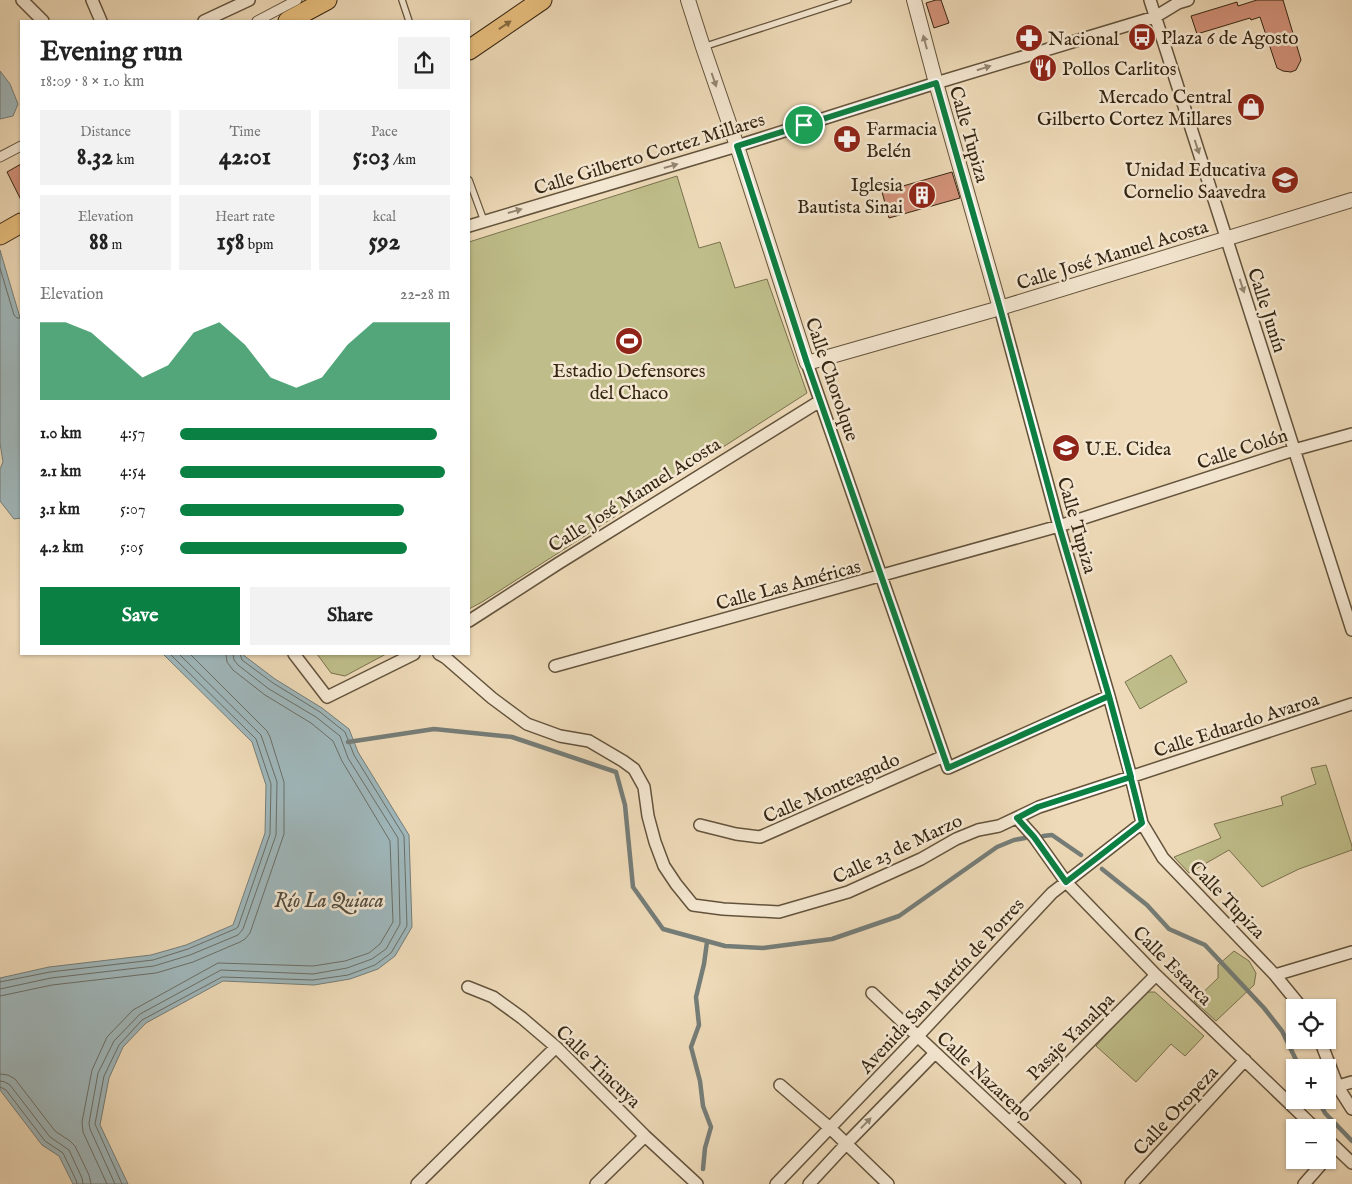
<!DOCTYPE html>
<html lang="en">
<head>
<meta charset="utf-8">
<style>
	body { margin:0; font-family:"IM FELL English",serif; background:#f2f2f2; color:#222; height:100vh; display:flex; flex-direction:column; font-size:19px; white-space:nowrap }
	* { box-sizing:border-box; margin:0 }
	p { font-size:16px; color:#767676 }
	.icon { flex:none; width:28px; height:28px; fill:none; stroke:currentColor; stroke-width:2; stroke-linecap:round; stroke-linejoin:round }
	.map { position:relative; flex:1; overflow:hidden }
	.sheet { position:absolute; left:20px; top:20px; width:450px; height:635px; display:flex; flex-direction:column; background:#fff; border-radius:0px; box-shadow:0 1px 4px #0004 }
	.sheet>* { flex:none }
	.fabs { position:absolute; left:1286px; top:999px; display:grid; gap:10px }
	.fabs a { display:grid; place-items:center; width:50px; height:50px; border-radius:0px; background:#fff; box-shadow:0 1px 4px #0004; font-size:25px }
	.pin { position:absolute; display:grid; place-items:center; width:42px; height:42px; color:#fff; margin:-21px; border:2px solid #fff; border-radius:50%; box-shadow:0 1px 5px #0007 }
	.round { display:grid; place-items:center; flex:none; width:52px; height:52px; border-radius:0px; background:#f2f2f2 }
	.headline { display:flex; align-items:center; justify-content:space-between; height:85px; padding:0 20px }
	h1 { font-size:28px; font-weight:700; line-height:38px }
	.figures { display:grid; grid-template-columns:repeat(3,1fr); gap:8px; height:85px; padding:5px 20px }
	.figures div { display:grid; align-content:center; border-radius:0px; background:#f2f2f2; text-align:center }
	.figures b { font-size:25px; font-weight:700 }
	.figures small { font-size:14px; font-weight:400 }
	.figures p { font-size:14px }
	.chart { height:140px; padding:10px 20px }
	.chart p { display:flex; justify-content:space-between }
	.chart svg { width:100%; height:90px; margin-top:5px; fill:#0b8043; opacity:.7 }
	.action { display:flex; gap:10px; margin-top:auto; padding:10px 20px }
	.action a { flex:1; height:58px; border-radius:0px; background:#0b8043; color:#fff; font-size:20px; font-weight:700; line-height:58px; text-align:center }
	.action a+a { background:#f2f2f2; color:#222 }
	ul { padding:0 20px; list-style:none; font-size:16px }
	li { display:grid; grid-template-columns:80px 60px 1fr; align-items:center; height:38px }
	li i { height:12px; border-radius:6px; background:#0b8043 }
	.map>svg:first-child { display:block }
	.green { fill:#bfbe8a; stroke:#7a724e }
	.water { fill:#9fb7bb; stroke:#757d78 }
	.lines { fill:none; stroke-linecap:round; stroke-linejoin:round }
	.shore { stroke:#6a6e67; stroke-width:1 }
	.stream { stroke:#757d78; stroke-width:4.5 }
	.building { fill:#d3927a; stroke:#352613 }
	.service-casing { stroke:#63533c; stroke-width:8 }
	.pedestrian-casing { stroke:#63533c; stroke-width:11 }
	.minor-casing { stroke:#63533c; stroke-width:14 }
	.tertiary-casing { stroke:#63533c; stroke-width:16 }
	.trunk-casing { stroke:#352613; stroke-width:21 }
	.service { stroke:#f4e7d1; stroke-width:5.5 }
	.pedestrian { stroke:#f4e7d1; stroke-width:9 }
	.minor { stroke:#f4e7d1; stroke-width:11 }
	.tertiary { stroke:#f4e7d1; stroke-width:14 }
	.trunk { stroke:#e7bd7c; stroke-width:19 }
	.oneway { fill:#856a42 }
	.oneway2 { fill:#948672 }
	.route-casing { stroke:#fff; stroke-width:10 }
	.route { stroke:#0b8043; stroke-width:6 }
	.labels { text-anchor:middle; stroke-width:5; stroke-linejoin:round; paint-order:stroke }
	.poi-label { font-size:19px; fill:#352613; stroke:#f4e7d1; text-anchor:start }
	.street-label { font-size:19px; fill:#352613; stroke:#f4e7d1 }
	.water-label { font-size:20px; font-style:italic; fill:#504a3d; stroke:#f4e7d1 }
</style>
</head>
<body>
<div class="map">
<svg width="1352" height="1184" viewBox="0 0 1352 1184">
	<rect width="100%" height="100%" fill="#eedab8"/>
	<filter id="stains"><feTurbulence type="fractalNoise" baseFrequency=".004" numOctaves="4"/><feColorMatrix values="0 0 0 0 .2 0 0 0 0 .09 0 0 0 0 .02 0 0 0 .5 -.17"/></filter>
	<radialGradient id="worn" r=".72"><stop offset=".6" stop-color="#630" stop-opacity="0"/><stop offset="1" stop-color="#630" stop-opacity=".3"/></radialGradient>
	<!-- green -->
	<path class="green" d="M677,176l22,72 21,-6 15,46 32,-9 40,114 -325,209 -13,7v-367z
		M317,654h69l-41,22 -14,-3z
		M1171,655l16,27 -47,27 -15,-27z
		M1326,765l26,81v4l-53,19 -37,18 -33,-37 -40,23 -15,-16 47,-19 -7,-14 69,-19 -2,-8 35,-13 -5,-16z
		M1234,951l15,10 7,12 -2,12 -38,36 -22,-20 24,-23v-13z
		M1145,992h10l49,44 -19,20 -14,-12 -35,38 -40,-36z"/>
	<!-- water -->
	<path class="water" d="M0,71l10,13 8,20 -5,12 -13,3z
		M0,250l21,71v197l-7,1 -14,-18v-32l3,-7 -3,-19z
		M163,654h79l33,25 47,29 27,21 9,23 51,83 3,92 -17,29 -17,13 -28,10 -36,6 -91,-4 -77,42 -23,24 -14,31 -9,47 28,59h-55l-14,-28 -17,-11 -42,-55v-112l49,-11 102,-12 35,-10 47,-20 32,-92 1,-48 -14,-43z"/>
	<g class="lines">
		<!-- shore -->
		<path class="shore" d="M0,268l14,47 3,3h4
			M0,982l50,-10 103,-12 35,-11 47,-20 3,-2 32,-93 1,-50 -15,-45 -86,-85
			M0,989l51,-11 103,-12 36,-11 48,-20 5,-6 33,-94 1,-53 -16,-47 -82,-81
			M0,996l52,-11 104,-12 37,-11 47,-20 5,-3 5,-6 34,-99v-52l-14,-45 -3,-6 -77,-77
			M0,1074l8,1 7,4 40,52 15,10 5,5 14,29 2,9
			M0,1081l5,1 5,3 40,52 19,13 13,28 1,6
			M0,1087l6,3 39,51 18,12 13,27 1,4
			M107,1184l-24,-52 -1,-10 10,-52 15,-33 26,-27 85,-47 95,3 32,-5 24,-8 11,-9 13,-22 -3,-81 -48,-80 -9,-20 -22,-18 -46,-28 -32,-25 -6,-8 -1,-8
			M115,1184l-25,-55 -1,-6 9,-50 16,-32 26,-27 81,-44 92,4 34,-6 25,-9 14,-10 14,-25 -2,-86 -50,-80 -8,-22 -24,-19 -47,-28 -31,-24 -4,-5 -1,-6
			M122,1184l-27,-60 9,-48 15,-31 23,-25 80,-43 91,3 35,-5 27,-10 16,-12 16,-27 -3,-90 -50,-81 -9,-23 -25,-20 -47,-29 -31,-23 -2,-6"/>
		<!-- stream -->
		<path class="stream" d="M348,742l86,-13 78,8 104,35 9,33 8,82 30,42 62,17 38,2 69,-9 67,-23 98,-69 17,-7 11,-2
			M1043,836l9,-1 29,20
			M1102,869l45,36 22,24 36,16 59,63 18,23 18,37
			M1318,1100l7,13 27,28
			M703,1169l2,-21 6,-21 -8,-21 -3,-25 -9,-34 8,-22 -3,-28 8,-33 3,-22"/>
	</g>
	<!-- building -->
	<path class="building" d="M936,0h5l8,23 -15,5 -8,-25z
		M1257,0h26l18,60 -5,10 -5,2 -8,-1 -6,-3 -17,-51 -9,3 -1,-2 -53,16 -6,-18 46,-14 1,4z
		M21,164v36l-14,-28z
		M952,172l8,26 -71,20 -7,-26z"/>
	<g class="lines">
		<!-- service casing -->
		<g class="service-casing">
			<path id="service" d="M402,0l7,21
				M703,47l145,-47
				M469,180l15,41"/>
		</g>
		<!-- pedestrian casing -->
		<g class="pedestrian-casing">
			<path id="pedestrian" d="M257,21l40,-21
				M0,157l21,-11"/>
		</g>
		<!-- minor casing -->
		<g class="minor-casing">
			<path id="minor" d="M22,0l21,21
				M92,0l9,21
				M1150,0l202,630
				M204,21l45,-21
				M469,226l268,-80 199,-63 219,-66 23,-14 10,-3
				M1000,308l59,218 50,170 22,81 11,46 21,35 112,117 27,33
				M807,363l141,405 161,-72
				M469,621l90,-58 261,-162
				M294,654l33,43 87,-43
				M439,654l7,4 46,40 35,26 33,12 29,5 34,20 11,8 10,18 4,29 7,26 9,24 12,18 17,21 30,4 56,3 69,-20 73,-33 35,-20 22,-9 21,-4 40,-19 313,-103
				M555,666l504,-140 235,-76 58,-16
				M1017,818l17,19 32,45 90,93 159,153
				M700,825l36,9 24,3 184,-81
				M1275,975l77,-23
				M468,987l25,10 29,21 34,29 89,89 52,48
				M872,993c67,64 136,127 203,191
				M1320,1040l18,47 14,22
				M780,1085l50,43 58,56
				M1328,1089l24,-7
				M1010,1122l146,-147
				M1328,1140l24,23
				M417,1184l139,-137
				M596,1184l49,-48
				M776,1184l141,-147 135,-144 90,-70
				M809,1184l38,-41 88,-90
				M1131,1184l114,-124
				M1304,1184l21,-24"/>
		</g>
		<!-- tertiary casing -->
		<g class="tertiary-casing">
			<path id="tertiary" d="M688,0l15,47 34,99 70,217 193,-55 352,-108
				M914,0l22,83 64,225"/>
		</g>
		<!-- trunk casing -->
		<g class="trunk-casing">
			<path id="trunk" d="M288,21l39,-21
				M469,50l73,-50
				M0,235l21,-12"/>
		</g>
		<!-- service -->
		<use href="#service" class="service"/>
		<!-- pedestrian -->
		<use href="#pedestrian" class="pedestrian"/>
		<!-- minor -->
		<use href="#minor" class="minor"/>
		<!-- tertiary -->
		<use href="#tertiary" class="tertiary"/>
		<!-- trunk -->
		<use href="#trunk" class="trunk"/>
	</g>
	<!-- one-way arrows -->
	<defs><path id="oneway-solid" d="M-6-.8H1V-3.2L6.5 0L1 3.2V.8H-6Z" transform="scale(1.25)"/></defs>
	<use class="oneway" href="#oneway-solid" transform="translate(505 25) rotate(-34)"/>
	<g class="oneway2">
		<use href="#oneway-solid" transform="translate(925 42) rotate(-105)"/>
		<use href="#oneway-solid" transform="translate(984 68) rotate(-17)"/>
		<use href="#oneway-solid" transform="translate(714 80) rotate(71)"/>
		<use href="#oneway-solid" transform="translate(1197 147) rotate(72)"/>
		<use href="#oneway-solid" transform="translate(671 166) rotate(-16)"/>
		<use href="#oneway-solid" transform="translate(515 211) rotate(-16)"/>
		<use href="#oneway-solid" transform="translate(1242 286) rotate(72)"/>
		<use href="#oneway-solid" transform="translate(866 1123) rotate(-46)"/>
	</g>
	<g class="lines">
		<!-- route casing -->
		<g class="route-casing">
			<path id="route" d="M804,125l132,-42 64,225 59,218 50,170 22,81 -93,30 -21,11 17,19 32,45 76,-59c-10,-43 -22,-85 -33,-127l-161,72 -141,-405 -70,-217 67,-21"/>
		</g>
		<!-- route -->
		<use href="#route" class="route"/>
	</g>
	<!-- icons -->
	<defs>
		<g id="bus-disc" transform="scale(1.4375)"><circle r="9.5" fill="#8f2418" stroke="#f4e7d1"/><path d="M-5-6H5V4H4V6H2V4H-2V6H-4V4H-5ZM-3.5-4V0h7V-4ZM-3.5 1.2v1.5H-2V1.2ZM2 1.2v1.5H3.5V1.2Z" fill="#fff"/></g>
		<g id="pharmacy-disc" transform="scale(1.4375)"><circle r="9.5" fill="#8f2418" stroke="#f4e7d1"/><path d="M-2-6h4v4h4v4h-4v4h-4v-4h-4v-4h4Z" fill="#fff"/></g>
		<g id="restaurant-disc" transform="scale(1.4375)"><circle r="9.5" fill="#8f2418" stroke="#f4e7d1"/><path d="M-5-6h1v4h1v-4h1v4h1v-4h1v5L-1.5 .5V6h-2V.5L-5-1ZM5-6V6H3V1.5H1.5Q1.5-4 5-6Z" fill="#fff"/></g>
		<g id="shop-disc" transform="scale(1.4375)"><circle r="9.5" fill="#8f2418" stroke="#f4e7d1"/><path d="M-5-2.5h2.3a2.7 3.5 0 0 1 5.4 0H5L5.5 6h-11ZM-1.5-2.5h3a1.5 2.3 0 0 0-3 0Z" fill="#fff"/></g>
		<g id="school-disc" transform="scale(1.4375)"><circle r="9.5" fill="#8f2418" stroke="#f4e7d1"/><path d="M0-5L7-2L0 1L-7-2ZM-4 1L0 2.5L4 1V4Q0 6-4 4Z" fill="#fff"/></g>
		<g id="building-disc" transform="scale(1.4375)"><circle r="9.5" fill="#8f2418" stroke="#f4e7d1"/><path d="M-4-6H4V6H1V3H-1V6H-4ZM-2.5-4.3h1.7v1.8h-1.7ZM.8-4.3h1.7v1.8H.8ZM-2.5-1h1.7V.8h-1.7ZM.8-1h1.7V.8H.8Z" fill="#fff"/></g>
		<g id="stadium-disc" transform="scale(1.4375)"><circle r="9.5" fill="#8f2418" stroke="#f4e7d1"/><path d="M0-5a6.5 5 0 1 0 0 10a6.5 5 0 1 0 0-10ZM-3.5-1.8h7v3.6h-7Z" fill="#fff"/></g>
	</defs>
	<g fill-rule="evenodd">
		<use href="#bus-disc" x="1142" y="37"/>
		<use href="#pharmacy-disc" x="1029" y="38"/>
		<use href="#restaurant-disc" x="1043" y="68"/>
		<use href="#shop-disc" x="1251" y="107"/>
		<use href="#pharmacy-disc" x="847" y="139"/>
		<use href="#school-disc" x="1285" y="180"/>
		<use href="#building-disc" x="922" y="195"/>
		<use href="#stadium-disc" x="629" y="341"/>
		<use href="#school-disc" x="1066" y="448"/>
	</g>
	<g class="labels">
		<!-- poi labels -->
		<g class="poi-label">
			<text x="1161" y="44">Plaza 6 de Agosto</text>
			<text x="1048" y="45">Nacional</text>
			<text x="1062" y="75">Pollos Carlitos</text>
			<text x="1232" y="103" text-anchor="end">Mercado Central<tspan x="1232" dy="22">Gilberto Cortez Millares</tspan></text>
			<text x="866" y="135">Farmacia<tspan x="866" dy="22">Belén</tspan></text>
			<text x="1266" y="176" text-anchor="end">Unidad Educativa<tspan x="1266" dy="22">Cornelio Saavedra</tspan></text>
			<text x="903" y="191" text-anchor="end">Iglesia<tspan x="903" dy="22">Bautista Sinai</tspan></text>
			<text x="629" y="377" text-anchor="middle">Estadio Defensores<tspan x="629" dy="22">del Chaco</tspan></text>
			<text x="1085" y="455">U.E. Cidea</text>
		</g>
		<!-- street labels -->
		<g class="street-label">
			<text transform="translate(970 134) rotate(74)" y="7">Calle Tupiza</text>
			<text transform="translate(649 153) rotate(-17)" y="7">Calle Gilberto Cortez Millares</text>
			<text transform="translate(1112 254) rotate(-17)" y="7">Calle José Manuel Acosta</text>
			<text transform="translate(1268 310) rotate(72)" y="7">Calle Junín</text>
			<text transform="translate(833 379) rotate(71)" y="7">Calle Chorolque</text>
			<text transform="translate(1242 448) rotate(-18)" y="7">Calle Colón</text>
			<text transform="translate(634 494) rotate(-32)" y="7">Calle José Manuel Acosta</text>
			<text transform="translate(1078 525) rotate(74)" y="7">Calle Tupiza</text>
			<text transform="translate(788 584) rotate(-15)" y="7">Calle Las Américas</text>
			<text transform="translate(1236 724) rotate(-18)" y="7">Calle Eduardo Avaroa</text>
			<text transform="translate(831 787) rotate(-24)" y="7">Calle Monteagudo</text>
			<text transform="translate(897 848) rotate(-25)" y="7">Calle 23 de Marzo</text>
			<text transform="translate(1228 899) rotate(46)" y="7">Calle Tupiza</text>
			<text transform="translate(1173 965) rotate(45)" y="7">Calle Estarca</text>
			<text transform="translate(941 985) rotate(-47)" y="7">Avenida San Martín de Porres</text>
			<text transform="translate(1070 1036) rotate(-45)" y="7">Pasaje Yanalpa</text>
			<text transform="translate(599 1066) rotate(44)" y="7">Calle Tincuya</text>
			<text transform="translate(985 1076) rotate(43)" y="7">Calle Nazareno</text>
			<text transform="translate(1175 1110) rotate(-47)" y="7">Calle Oropeza</text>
		</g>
		<!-- water labels -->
		<g class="water-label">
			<text x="329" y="907">Río La Quiaca</text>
		</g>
	</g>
	<rect width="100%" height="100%" filter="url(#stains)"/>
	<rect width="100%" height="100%" fill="url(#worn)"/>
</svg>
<div class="fabs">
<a><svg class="icon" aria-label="locate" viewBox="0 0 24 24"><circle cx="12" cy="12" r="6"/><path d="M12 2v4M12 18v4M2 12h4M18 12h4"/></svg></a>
<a>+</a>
<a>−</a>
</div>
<div class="pin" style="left:804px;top:125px;background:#1e9e55"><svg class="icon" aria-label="arrive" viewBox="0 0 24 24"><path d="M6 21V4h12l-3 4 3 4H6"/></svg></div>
<section class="sheet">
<div class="headline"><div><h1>Evening run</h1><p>18:09 · 8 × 1.0 km</p></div><a class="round"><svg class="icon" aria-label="share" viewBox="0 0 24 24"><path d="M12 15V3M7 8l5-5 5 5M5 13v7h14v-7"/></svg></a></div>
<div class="figures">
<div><p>Distance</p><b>8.32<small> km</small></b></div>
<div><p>Time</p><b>42:01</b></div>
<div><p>Pace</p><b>5:03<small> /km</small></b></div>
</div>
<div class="figures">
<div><p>Elevation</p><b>88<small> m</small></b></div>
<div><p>Heart rate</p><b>158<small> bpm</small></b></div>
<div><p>kcal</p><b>592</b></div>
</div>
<div class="chart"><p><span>Elevation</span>22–28 m</p>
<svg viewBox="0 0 160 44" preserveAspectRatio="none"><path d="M0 44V6L10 6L20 11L30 22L40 33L50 27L60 11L70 6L80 17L90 33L100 38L110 33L120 17L130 6L140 6L150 6L160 6V44z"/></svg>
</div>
<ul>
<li><b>1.0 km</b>4:57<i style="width:95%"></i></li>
<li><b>2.1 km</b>4:54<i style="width:98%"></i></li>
<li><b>3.1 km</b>5:07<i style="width:83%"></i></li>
<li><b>4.2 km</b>5:05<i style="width:84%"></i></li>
</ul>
<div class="action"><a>Save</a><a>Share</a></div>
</section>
</div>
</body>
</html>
